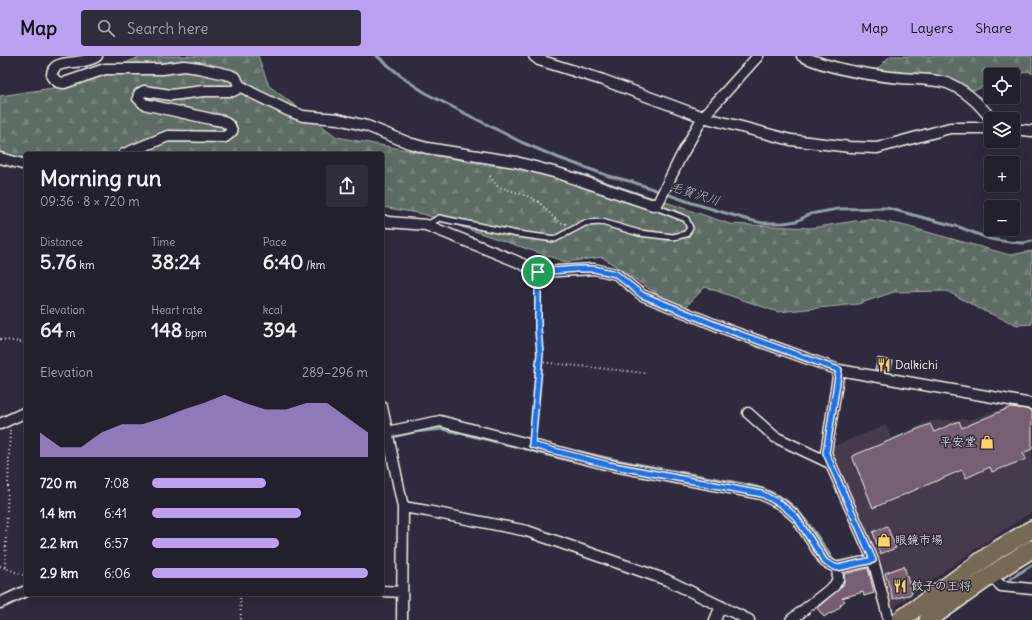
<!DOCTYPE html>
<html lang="en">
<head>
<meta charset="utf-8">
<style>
	body { margin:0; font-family:Delius,"Klee One",sans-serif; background:#2f2d3a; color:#f1f3f6; height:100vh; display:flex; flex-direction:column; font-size:15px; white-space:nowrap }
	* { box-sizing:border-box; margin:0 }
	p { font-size:13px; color:#a3a3aa }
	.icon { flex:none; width:22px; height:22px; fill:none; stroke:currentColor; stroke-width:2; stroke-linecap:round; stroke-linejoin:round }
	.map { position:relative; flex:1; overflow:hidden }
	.side { position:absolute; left:24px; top:96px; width:360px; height:444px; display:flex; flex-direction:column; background:#23202e; border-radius:4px; box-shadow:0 4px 16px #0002,0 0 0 1px #403e4a }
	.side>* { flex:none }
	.fabs { position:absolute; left:984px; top:12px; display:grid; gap:8px }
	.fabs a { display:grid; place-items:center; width:36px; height:36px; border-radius:4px; background:#23202e; box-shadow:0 4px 16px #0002,0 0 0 1px #403e4a; font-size:20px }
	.pin { position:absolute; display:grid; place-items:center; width:34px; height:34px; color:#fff; margin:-17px; border:2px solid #fff; border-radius:50%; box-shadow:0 1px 4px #0007 }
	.round { display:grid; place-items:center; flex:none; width:42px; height:42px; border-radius:4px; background:#2f2d3a }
	.headline { display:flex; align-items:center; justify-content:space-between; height:68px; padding:0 16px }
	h1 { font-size:22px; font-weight:800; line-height:30px }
	.stats { display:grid; grid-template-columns:repeat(3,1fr); gap:6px; height:68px; padding:4px 16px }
	.stats div { display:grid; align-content:center }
	.stats b { font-size:20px; font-weight:800 }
	.stats small { font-size:11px; font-weight:400 }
	.stats p { font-size:11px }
	.chart { height:112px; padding:8px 16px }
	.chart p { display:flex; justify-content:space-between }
	.chart svg { width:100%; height:72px; margin-top:4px; fill:#bca0f2; opacity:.7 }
	ul { padding:0 16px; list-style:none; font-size:13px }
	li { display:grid; grid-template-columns:64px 48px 1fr; align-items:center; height:30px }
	li i { height:10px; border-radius:5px; background:#bca0f2 }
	header { display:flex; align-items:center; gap:24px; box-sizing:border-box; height:56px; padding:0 20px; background:#bca0f2; color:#111 }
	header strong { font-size:19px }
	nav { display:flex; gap:22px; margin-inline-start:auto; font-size:14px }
	.search { width:280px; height:36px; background:#2f2d3a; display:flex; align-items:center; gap:10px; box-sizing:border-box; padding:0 14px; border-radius:4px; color:#a3a3aa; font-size:15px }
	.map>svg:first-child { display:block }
	.built { fill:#443a4d }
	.forest { fill:url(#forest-firs); stroke:#a8afa6 }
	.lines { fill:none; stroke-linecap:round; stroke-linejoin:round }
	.stream { stroke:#919fa5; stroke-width:3 }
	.building { fill:#765e71; stroke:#f4f1e8 }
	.service-casing { stroke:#f4f1e8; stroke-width:8 }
	.minor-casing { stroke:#f4f1e8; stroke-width:13 }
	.trunk-casing { stroke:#f4f1e8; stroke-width:20 }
	.path { stroke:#f4f1e8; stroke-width:2; stroke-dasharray:1 3; stroke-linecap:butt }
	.service { stroke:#2f2a3d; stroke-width:5 }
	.minor { stroke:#2f2a3d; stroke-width:10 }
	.trunk { stroke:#776a54; stroke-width:17 }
	.route-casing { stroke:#fff; stroke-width:8 }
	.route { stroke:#1a73e8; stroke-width:5 }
	.labels { text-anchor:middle; stroke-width:3; stroke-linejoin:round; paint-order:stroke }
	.poi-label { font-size:12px; fill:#f4f1e8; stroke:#2f2a3d; text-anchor:start }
	.water-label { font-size:13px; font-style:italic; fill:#b2babb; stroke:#2f2a3d }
</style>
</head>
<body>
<header>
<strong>Map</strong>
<div class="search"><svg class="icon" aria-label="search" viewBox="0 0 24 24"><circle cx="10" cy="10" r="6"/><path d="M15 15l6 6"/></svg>Search here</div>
<nav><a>Map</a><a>Layers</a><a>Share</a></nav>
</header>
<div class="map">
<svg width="1032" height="564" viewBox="0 0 1032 564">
	<defs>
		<pattern id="forest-firs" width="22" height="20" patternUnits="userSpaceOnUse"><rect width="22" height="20" fill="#5d6d65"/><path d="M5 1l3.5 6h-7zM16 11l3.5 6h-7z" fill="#75827b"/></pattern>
	</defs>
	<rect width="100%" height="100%" fill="#2f2a3d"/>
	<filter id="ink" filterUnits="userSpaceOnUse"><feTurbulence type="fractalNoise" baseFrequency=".025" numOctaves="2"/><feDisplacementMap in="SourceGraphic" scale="8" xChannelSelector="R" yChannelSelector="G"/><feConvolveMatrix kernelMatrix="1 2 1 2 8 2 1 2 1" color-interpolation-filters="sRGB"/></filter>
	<g filter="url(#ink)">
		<!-- built -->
		<path class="built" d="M1012,349l20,3v104l-54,35 -85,61 -3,-2 -60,-151 4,-9 52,-21 5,13 39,-17 41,-2z"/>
		<!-- forest -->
		<path class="forest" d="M141,0h117l11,30 68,51 150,28 90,7 153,52 81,4 57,-9 34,6 108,30 22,-4v73l-15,1 -33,-14 -37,-20 -53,1 -36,12 -80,8 -73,-25 -23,24 -80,-54 -36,5 -143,-48 -41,-7v-53h-356v14l-26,-5v-67l53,-8 34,-7z
			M890,0h142v18l-4,-3 -15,6v-2h-22v9l-16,6 -6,-1 -24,-7 -74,-7z"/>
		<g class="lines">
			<!-- stream -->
			<path class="stream" d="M377,0l29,24 23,15 92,47 38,16 50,18 24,6 59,21 57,17 14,3h21l13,-2 13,-7 28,-5 49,-1 72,19 31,12 19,3 15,1 8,-2
				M392,381l23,-5 28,-3 83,20
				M532,395l39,10
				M578,395c40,11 82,17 123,25 29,6 65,8 89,28 15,12 32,39 43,56l3,2 28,-5
				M1010,523l22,-14"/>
		</g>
		<!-- building -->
		<path class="building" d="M878,302l15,3 -3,11 -15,-3z
			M1011,351l21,3v39l-9,4 3,6 -34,13 -2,-5 -24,11 -4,-8 -89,38 -21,-52 78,-32 4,8 25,-11 3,7z
			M887,470l9,22 -16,6 -7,-22z
			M904,510l8,28 -19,5 -8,-26z
			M868,512l6,25 -10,3 -1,-4 -21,6 3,3 -5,4 1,1 -10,8 -1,-1 -6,4 -7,-9 22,-19 5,-5v-10z"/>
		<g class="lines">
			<!-- service casing -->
			<g class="service-casing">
				<path id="service" d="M427,169l12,-7 78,16 38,5 30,-16 17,-1 37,11 34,4 13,-3 4,-6 -4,-9 -33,-13"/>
			</g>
			<!-- minor casing -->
			<g class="minor-casing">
				<path id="minor" d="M97,0c-15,11 -47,0 -45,21l6,5 6,1 41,-14h57l22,-3 15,2 31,7 6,3 3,7 13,8 35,17 16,6 35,3 29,7 42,17 18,5 89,14 45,12 92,31 6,-4 21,-43 23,-41 55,-61
					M534,0l5,4 64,20 100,37 88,23 59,7 27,1 73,-20h41
					M802,0c31,14 66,19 99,22 12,1 34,1 46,5 19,7 32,20 44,36
					M1013,73l19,2
					M124,98l44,-18 57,1 4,-3 3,-3 -2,-5 -7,-5 -12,-2 -67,-15 -6,-6 1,-4 5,-3 27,4 33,-4h29l4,-2 2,-4
					M0,102l26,7
					M382,164l6,2 38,3 90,36 22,11 56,-3 22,5 26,21 86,35 111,40 193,34
					M839,314l-13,83 47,107 16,60
					M382,351l21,100 -1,113
					M748,357l27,24 55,26
					M0,368l26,-12
					M382,377l58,-12 169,44 152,29 21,11 14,12 29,45 12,6 36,-8
					M403,451l24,4 100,20 140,49 82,40
					M991,519l10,11 31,3
					M382,535l20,1
					M0,547l26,-12
					M715,564l6,-14
					M791,564l43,-34 4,-7 -1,-11"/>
			</g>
			<!-- trunk casing -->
			<g class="trunk-casing">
				<path id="trunk" d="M900,564l95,-69 37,-22
					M928,564l75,-53 29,-18"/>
			</g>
			<!-- path -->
			<path class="path" d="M490,120l7,10 30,10 12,6 18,19 8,3 3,-1
				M0,283l26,4
				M540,306l105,11
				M533,379l7,-80 -2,-28v-46
				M0,510l26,10
				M5,511l5,-137
				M240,538l1,26"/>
			<!-- service -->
			<use href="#service" class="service"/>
			<!-- minor -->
			<use href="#minor" class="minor"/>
			<!-- trunk -->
			<use href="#trunk" class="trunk"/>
		</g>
	</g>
	<g class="lines" filter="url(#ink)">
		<!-- route casing -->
		<g class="route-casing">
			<path id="route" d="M577,213h17l22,5 26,21 86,35 111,40 -13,83 47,107 -36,8 -12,-6 -29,-45 -14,-12 -20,-11 -153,-29 -77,-20 8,-91 -2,-26v-56z"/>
		</g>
		<!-- route -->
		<use href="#route" class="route"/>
	</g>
	<!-- icons -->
	<defs>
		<g id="restaurant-bare" transform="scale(1.08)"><path d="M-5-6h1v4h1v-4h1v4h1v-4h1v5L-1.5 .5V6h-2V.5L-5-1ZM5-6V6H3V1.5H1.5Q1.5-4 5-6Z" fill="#ffd166" stroke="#2f2a3d" stroke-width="2.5" paint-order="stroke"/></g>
		<g id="shop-bare" transform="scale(1.08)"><path d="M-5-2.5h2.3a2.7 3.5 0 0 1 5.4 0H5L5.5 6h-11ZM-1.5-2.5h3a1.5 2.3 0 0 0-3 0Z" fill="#ffd166" stroke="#2f2a3d" stroke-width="2.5" paint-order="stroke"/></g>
	</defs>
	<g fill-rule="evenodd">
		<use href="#restaurant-bare" x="884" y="309"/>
		<use href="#shop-bare" x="987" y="386"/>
		<use href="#shop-bare" x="884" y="484"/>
		<use href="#restaurant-bare" x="900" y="530"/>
	</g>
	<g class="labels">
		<!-- poi labels -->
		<g class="poi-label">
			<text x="895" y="313">Dalkichi</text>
			<text x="976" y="390" text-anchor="end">平安堂</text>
			<text x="895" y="488">眼鏡市場</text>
			<text x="911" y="534">餃子の王将</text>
		</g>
		<!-- water labels -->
		<g class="water-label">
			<text transform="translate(695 137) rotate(18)" y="5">毛賀沢川</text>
		</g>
	</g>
</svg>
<div class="fabs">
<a><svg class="icon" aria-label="locate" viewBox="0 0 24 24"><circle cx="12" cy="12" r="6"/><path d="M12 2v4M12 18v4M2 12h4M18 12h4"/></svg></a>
<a><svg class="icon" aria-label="layers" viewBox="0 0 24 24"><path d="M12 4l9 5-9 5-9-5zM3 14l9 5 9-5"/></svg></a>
<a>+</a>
<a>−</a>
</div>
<div class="pin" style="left:538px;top:216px;background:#1e9e55"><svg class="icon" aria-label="arrive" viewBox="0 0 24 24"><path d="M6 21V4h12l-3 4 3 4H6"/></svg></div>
<section class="side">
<div class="headline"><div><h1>Morning run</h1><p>09:36 · 8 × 720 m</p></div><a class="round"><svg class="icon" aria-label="share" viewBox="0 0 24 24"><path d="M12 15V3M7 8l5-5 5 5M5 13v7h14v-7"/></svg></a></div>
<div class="stats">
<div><p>Distance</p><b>5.76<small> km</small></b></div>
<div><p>Time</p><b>38:24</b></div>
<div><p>Pace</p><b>6:40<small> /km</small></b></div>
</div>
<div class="stats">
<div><p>Elevation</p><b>64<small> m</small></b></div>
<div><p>Heart rate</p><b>148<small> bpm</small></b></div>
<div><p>kcal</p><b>394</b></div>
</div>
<div class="chart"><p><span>Elevation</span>289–296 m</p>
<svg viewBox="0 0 160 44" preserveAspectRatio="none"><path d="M0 44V29L10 38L20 38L30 29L40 24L50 24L60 20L70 15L80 11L90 6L100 11L110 15L120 15L130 11L140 11L150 20L160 29V44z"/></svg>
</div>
<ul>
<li><b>720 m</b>7:08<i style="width:53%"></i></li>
<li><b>1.4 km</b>6:41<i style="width:69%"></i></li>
<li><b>2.2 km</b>6:57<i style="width:59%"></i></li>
<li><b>2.9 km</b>6:06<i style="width:100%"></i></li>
</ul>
</section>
</div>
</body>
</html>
